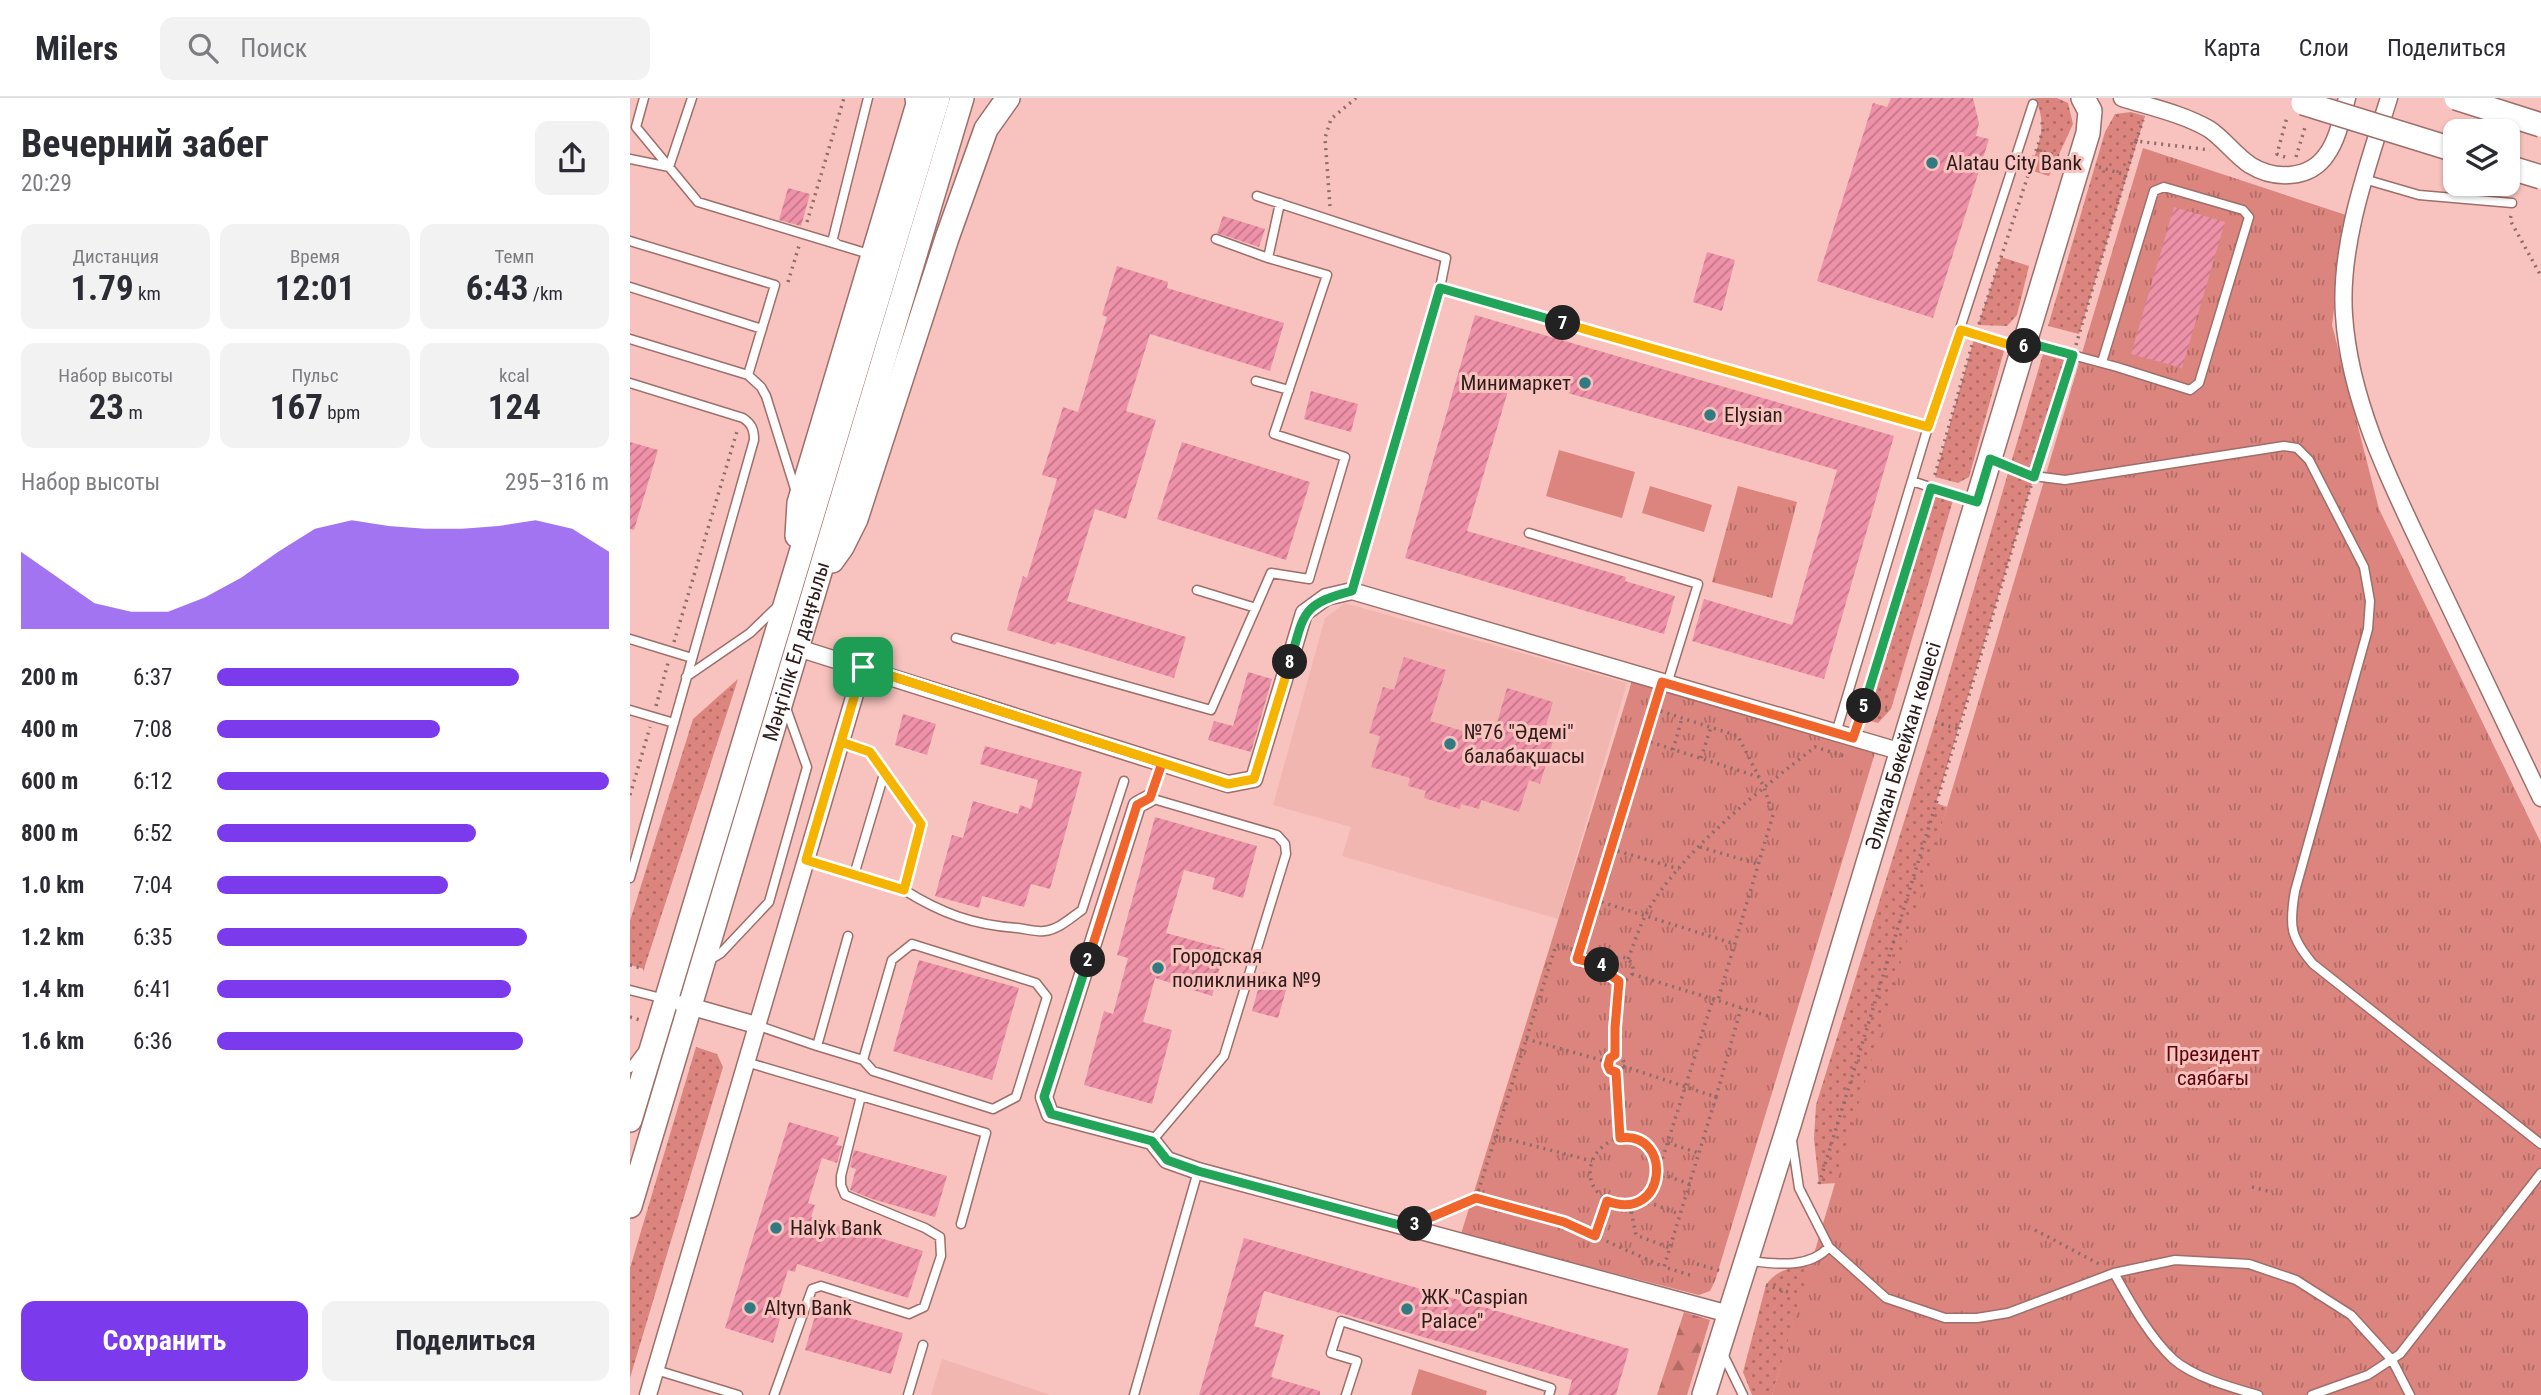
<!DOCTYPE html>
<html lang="ru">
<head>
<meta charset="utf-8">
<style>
	body { margin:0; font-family:"Roboto Condensed",sans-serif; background:#f2f2f3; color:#2b2b33; height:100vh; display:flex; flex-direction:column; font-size:26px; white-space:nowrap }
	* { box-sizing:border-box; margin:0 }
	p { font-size:23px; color:#7c7c81 }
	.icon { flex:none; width:38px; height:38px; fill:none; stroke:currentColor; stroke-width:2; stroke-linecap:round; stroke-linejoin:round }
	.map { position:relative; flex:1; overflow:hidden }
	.sheet { display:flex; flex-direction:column; background:#fff; width:630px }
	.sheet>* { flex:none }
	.fabs { position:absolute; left:1813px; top:21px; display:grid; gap:14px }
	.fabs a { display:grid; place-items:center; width:77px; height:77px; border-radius:14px; background:#fff; box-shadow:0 2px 5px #0004; font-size:35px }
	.pin { position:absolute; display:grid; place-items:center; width:60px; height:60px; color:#fff; margin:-30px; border-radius:14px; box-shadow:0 4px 10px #0006 }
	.km { position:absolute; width:35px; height:35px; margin:-18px; border-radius:50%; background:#222; color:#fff; font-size:19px; line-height:35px; text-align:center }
	.round { display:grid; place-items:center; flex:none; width:74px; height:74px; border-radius:14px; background:#f2f2f3 }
	.overview { display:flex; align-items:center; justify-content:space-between; height:119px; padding:0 21px }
	h1 { font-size:38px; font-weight:700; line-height:52px }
	.figures { display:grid; grid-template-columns:repeat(3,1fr); gap:10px; height:119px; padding:7px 21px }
	.figures div { display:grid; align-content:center; border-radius:14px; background:#f2f2f3; text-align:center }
	.figures b { font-size:35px; font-weight:700 }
	.figures small { font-size:19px; font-weight:400 }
	.figures p { font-size:19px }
	.chart { height:196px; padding:14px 21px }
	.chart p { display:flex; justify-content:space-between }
	.chart svg { width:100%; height:126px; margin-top:7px; fill:#7c3aed; opacity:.7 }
	.cta { display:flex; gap:14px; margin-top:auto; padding:14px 21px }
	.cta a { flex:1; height:80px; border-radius:14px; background:#7c3aed; color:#fff; font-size:28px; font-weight:700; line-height:80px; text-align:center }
	.cta a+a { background:#f2f2f3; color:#2b2b33 }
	ul { padding:0 21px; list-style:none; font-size:23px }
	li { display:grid; grid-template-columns:112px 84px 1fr; align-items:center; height:52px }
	li i { height:18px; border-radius:9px; background:#7c3aed }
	header { display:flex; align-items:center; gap:42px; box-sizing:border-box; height:98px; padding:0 35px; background:#fff; border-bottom:2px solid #e1e1e2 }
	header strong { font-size:33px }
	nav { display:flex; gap:38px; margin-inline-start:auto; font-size:24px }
	.search { width:490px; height:63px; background:#f2f2f3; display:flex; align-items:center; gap:18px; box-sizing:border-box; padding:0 24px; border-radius:14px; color:#7c7c81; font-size:26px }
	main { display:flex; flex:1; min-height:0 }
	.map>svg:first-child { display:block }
	.built { fill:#f2b6b1 }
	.grass { fill:url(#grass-dots) }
	.forest { fill:url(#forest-firs) }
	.park { fill:url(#park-tufts) }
	.pitch { fill:#dc847e }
	.building { fill:url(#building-hatch) }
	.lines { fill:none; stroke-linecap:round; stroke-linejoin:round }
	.lane-casing { stroke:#9e6e6a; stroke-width:11 }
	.street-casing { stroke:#9e6e6a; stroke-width:19 }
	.secondary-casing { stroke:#9e6e6a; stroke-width:26 }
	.path { stroke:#8f6c69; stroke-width:3.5; stroke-dasharray:2 5; stroke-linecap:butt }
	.lane { stroke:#fff; stroke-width:8 }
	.street { stroke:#fff; stroke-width:16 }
	.secondary { stroke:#fff; stroke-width:23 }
	.secondary-bridge-casing { stroke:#9e6e6a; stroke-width:26; stroke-linecap:butt }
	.secondary-bridge { stroke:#fff; stroke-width:23 }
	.split-1-casing { stroke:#fff; stroke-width:14 }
	.split-2-casing { stroke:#fff; stroke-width:14 }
	.split-3-casing { stroke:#fff; stroke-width:14 }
	.split-4-casing { stroke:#fff; stroke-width:14 }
	.split-5-casing { stroke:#fff; stroke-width:14 }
	.split-6-casing { stroke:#fff; stroke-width:14 }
	.split-7-casing { stroke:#fff; stroke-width:14 }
	.split-8-casing { stroke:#fff; stroke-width:14 }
	.split-9-casing { stroke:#fff; stroke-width:14 }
	.split-1 { stroke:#f5b400; stroke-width:9 }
	.split-2 { stroke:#f0652b; stroke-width:9 }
	.split-3 { stroke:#22a559; stroke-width:9 }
	.split-4 { stroke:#f0652b; stroke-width:9 }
	.split-5 { stroke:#f0652b; stroke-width:9 }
	.split-6 { stroke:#22a559; stroke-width:9 }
	.split-7 { stroke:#f5b400; stroke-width:9 }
	.split-8 { stroke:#22a559; stroke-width:9 }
	.split-9 { stroke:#f5b400; stroke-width:9 }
	.poi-dot { fill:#317a81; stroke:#f8c3be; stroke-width:2.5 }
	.labels { text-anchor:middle; stroke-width:6; stroke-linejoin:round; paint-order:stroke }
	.poi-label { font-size:21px; fill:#2e1b1a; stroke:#f8c3be; text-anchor:start }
	.street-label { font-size:21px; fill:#2e1b1a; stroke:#f8c3be }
	.park-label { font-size:21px; fill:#5b040c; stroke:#f8c3be }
</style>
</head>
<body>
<header>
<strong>Milers</strong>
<div class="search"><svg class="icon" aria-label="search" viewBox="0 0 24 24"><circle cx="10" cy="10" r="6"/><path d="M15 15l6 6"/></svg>Поиск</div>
<nav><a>Карта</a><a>Слои</a><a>Поделиться</a></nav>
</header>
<main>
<section class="sheet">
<div class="overview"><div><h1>Вечерний забег</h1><p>20:29</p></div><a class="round"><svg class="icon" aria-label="share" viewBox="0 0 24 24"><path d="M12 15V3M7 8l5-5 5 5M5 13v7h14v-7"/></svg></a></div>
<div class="figures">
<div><p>Дистанция</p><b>1.79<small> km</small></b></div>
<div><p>Время</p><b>12:01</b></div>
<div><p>Темп</p><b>6:43<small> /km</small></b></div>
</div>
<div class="figures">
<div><p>Набор высоты</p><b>23<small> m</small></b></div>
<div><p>Пульс</p><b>167<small> bpm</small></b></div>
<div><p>kcal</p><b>124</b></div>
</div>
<div class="chart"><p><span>Набор высоты</span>295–316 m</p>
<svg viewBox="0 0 160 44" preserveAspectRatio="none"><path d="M0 44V17L10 26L20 35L30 38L40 38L50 33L60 26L70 17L80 9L90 6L100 8L110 9L120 9L130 8L140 6L150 9L160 17V44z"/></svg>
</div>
<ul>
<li><b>200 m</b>6:37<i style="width:77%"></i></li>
<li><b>400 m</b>7:08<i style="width:57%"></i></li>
<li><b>600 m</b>6:12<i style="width:100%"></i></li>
<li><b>800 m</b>6:52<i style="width:66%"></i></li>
<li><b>1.0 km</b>7:04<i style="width:59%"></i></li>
<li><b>1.2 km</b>6:35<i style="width:79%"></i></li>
<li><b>1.4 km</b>6:41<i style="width:75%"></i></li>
<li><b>1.6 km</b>6:36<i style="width:78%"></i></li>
</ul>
<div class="cta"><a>Сохранить</a><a>Поделиться</a></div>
</section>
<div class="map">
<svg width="1911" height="1297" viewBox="0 0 1911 1297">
	<defs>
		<pattern id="grass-dots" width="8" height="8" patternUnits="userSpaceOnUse" patternTransform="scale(1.75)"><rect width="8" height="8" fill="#dc847e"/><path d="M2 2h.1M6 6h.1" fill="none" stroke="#b36b66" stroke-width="1.8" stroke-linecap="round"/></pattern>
		<pattern id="forest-firs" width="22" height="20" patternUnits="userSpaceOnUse" patternTransform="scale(1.75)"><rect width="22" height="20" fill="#dc847e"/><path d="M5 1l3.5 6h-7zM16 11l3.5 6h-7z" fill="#b36b66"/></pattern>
		<pattern id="park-tufts" width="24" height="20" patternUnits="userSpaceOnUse" patternTransform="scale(1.75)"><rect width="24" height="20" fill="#dc847e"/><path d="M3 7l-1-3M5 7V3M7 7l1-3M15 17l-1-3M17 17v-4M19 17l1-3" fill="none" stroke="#b36b66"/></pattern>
		<pattern id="building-hatch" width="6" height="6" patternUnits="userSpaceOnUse" patternTransform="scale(1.75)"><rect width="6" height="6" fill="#ef91a8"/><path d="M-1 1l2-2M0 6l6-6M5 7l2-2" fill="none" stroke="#c27688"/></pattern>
	</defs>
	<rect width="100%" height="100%" fill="#f8c3be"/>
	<!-- built -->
	<path class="built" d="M715,505l282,80 -69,236 -216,-63 9,-29 -78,-22 52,-187z
		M312,1261l109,36h-120z"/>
	<!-- grass -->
	<path class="grass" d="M1405,0h22l11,5 5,21 -24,52 -19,-6c9,-28 18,-44 5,-72z
		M1501,14l14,4 -66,218 -31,-8 57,-194 10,-18z
		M1371,159l28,9 -12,49 -10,11 -29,-1z
		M1344,241l30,12 -35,126 -11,6 -23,-6z
		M1415,249l28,8 -39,122 -98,326 11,4 -108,376 -20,1 -5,-45 2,-34 119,-383z
		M1301,390l23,9 -63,212 -13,14 -19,-5z
		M108,581l-94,290 -14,-4v-44l63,-202z
		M66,949l21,7 6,13 -93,311v-110z
		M1181,1168l-39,129h-20l-9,-23 23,-87c11,-16 26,-18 45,-19z"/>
	<!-- forest -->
	<path class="forest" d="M1054,1214l26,8 -23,75h-30z"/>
	<!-- park -->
	<path class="park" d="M1513,50l203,67 -14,110 47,184 162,334v552h-769z
		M1108,388l59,16 -25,96 -60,-16z
		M1002,583l243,72 -160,528 -5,10 -11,4 -238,-61z"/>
	<!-- pitch -->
	<path class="pitch" d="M929,352l76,22 -13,46 -76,-22z
		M1020,388l62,19 -8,27 -62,-19z
		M789,1271l68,22 -1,4h-75z"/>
	<!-- building -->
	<path class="building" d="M1261,0h82l6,25 -3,13 13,3 -56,179 -116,-37 56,-178 14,4z
		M158,90l22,6 -9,32 -22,-6z
		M1544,109l51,15 -43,146 -51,-14z
		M593,118l42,13 -6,18 -42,-14z
		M1077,154l28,8 -13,51 -29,-9z
		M487,168l51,16 -1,6 117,35 -14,48 -120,-37 -24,77 30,9 -27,88 -3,11 -31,-10 -28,92 119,36 -12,41 -117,-36 -2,3 -48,-15 16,-54 4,2 30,-99 -15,-4 21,-68 15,5 29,-95 -5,-2z
		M845,217l419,121 -70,243 -132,-38 12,-42 88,26 45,-155 -325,-93 -45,154 159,46 -1,4 50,15 -11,38 -259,-76z
		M681,293l47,13 -7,28 -47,-13z
		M0,344l28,8 -24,80 -4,-1z
		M552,344l128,40 -24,78 -129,-41z
		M774,559l42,13 -16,51 62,19 15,-52 46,14 -10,33 11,3 -14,46 -11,-4 -10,32 -38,-12 -2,9 -18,-5 -1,5 -36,-11 2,-7 -18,-5 2,-8 -39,-11 9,-31 -11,-3 14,-46 11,3z
		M618,574l24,7 -21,73 -43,-12 6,-19 19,5z
		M273,616l33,10 -9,31 -32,-10z
		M355,648l97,26 -32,117 -19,-5 -7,23 -42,-11 -3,12 -44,-12 17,-61 11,3 10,-37 45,13 2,-9 11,4 7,-29 -58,-16z
		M525,719l102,29 -14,52 -31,-9 3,-11 -31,-8 -18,63 59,16 -13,47 -57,-18 -12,44 29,8 -20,74 -68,-19 20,-74 9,3 15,-56 -11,-3z
		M289,862l100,28 -27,92 -99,-29z
		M633,874l26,8 -11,38 -26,-7z
		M159,1024l50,15 -3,8 6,1 -5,17 -15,-5 -14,45 7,2 -4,12 112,34 -15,47 -111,-34 -2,8 -7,-2 -14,46 6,3 -7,24 -48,-15z
		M224,1052l93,26 -12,41 -63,-18 -22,-9 6,-21 -6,-2z
		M614,1140l385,111 -13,46h-48l4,-15 -308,-89 -10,35 30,9 -13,42 49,14v4h-121z
		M187,1211l86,24 -12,41 -86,-24z"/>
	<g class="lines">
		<!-- lane casing -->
		<g class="lane-casing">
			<path id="lane" d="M14,0l-8,29 62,75 171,52
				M0,61l39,8 23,-69
				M1734,81l55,16 93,8
				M627,98l189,62 -6,30
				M586,141l52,19
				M0,143l145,44 -27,90
				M206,145l-4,-1 36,-144
				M0,189l132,42
				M1331,232l61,19
				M0,241l118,36 13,12 5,9 30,96
				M1398,245l89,24 73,23 9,-7 50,-166 -6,-7 -79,-23 -10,4 -52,171
				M626,283l33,9
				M0,285l113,35c9,6 11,12 11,22l-124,438
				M1298,329l105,-323
				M1360,361l44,17 31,4 219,-34 13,2 12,12 55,107 6,34 -2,28 -73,262c-6,35 -5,46 18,73l228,180
				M1282,383l62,21
				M899,435l169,51 -31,100
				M567,492l59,18
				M722,493l88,-303 488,139 -92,306
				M326,540l255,72 60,-137 38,6 36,-122 -71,-23 53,-159 -59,-17 12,-55
				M0,541l62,19
				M56,579l64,-44 28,-27
				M0,612l44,13
				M176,762l98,30 17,-66 -51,-72 -29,-10
				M224,777l31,-104
				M274,792c37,23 69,35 113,38 9,1 19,4 27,3 14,-1 28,-14 38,-21l42,-129
				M78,863l13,-8 48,-51 38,-135 -21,-59
				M0,892l35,9
				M126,927l61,21 31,-110
				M187,948l46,14 10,11 120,38 23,-12 31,-100 -11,-14 -124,-39 -20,16 -29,100
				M116,964l240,71 -25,91
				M0,970l12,-16
				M522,1043l72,-85 62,-202 -1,-10 -8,-9 -127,-37 12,-35
				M1162,1043l7,47 30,59 57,51 59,20h32l31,-5 106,-40 61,-13 74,4 47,16 55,35 41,45 18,35
				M1120,1163c26,3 59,8 79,-14
				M1484,1175c17,30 34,62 59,86 20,18 60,29 85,36
				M1093,1256l20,41
				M26,1272l82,25
				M144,1297l38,-106 9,-3 88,28 15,-7 17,-51 -1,-19 -15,-9 -80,-33 -4,-10v-9l20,-80
				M278,1297l15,-50
				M504,1297l64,-224
				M716,1297l11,-34 -26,-8 10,-32 210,67 -2,7
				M1682,1297l56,-20 32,-21 141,-181"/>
		</g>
		<!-- street casing -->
		<g class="street-casing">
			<path id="street" d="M1492,0c29,9 61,16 87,31 15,10 26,26 41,36 24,15 60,15 77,-11 11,-15 15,-38 20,-56
				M1759,0c-21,67 -50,146 -45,217 6,93 53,180 92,263 35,73 70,146 105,220
				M168,550l430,136 26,-5 50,-166 22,-16 26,-6 550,161
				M520,700l-13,7 -93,292 6,17 102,27 15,19 31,11 531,143
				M52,906l74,21
				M18,1297l215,-728"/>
		</g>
		<!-- secondary casing -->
		<g class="secondary-casing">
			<g id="secondary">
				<path d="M167,438l2,-33 119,-399 -1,-6"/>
				<path d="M202,463l10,-14 14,-28 91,-281 39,-109 22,-31"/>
				<path d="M0,1022l308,-1022"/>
				<path id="s1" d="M0,1108l332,-1108"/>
				<path id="s2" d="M1074,1297l85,-270 299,-992 2,-22 -7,-13"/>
			</g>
		</g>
		<!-- path -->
		<path class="path" d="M1506,43l7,-21
			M1407,52l22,6
			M1655,59l-8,-3 10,-37
			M1666,59l10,-33
			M1469,69l27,8
			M700,108l-5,-68 6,-19 25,-21
			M1881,118l-1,4 31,56
			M177,124l37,-124
			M158,184l11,-36
			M1349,226l64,-194 -1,-8
			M1446,247l60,-204 74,9
			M1407,367l32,-99
			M1305,377l37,-130
			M44,544l64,-214
			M1235,603l26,8
			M26,608l12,-43
			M1024,611l84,27 26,51 9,28 -55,185
			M1305,624l24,7
			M1228,625l70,-223
			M1014,642l115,37
			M1043,652l9,-32
			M1071,660l10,-31
			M0,697l20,-68
			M1070,749l58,17
			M981,751l68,20
			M965,802l140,44
			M949,853l-23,-6 -80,253 88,24 100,45
			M979 871a12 12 0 1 1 24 0a12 12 0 1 1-24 0Z
			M998,861c6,-15 11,-31 18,-45 34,-62 114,-124 169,-167l32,10
			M0,867l14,4
			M979,869l-32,-8 80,-262
			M1002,876l136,42
			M0,919l10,3
			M896,941l82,23
			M985,957l4,-74
			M978 966a8 8 0 1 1 16 0a8 8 0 1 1-16 0Z
			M993,968l93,31 -52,170 29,9
			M986,974l4,66
			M1086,999l25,-89
			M866,1038l96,25
			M1038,1045l31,10
			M1060,1086l-32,-11 55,-174
			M1189,1086l140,-455 72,-243
			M1622,1089l19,5
			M1011,1103c16,-13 23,-34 9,-51 -28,-35 -81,11 -51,44 18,20 29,5 45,8 12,2 24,8 35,12
			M1000,1107l6,30 34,13
			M802,1119l44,-19
			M1405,1132l66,35
			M965,1137l12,-34
			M1067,1166l24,7
			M1136,1187l22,7"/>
		<!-- lane -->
		<use href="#lane" class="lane"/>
		<!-- street -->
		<use href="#street" class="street"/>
		<!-- secondary -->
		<use href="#secondary" class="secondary"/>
		<!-- secondary-bridge casing -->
		<g class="secondary-bridge-casing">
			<path id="secondary-bridge" d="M1826,0l85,27
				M1673,5l152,47
				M1878,69l33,10"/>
		</g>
		<!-- secondary-bridge -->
		<use href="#secondary-bridge" class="secondary-bridge"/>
	</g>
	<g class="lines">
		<!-- split-1 casing -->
		<g class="split-1-casing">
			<path id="split-1" d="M227,589l-51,173 98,30 17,-66 -51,-72 -29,-10 22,-75"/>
		</g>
		<!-- split-2 casing -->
		<g class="split-2-casing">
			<path id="split-2" d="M227,589l6,-20 299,96 -12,35 -13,7 -49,155"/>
		</g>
		<!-- split-3 casing -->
		<g class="split-3-casing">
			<path id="split-3" d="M458,862l-44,137 7,17 101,27 15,19 31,11 209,56 8,-3"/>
		</g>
		<!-- split-4 casing -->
		<g class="split-4-casing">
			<path id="split-4" d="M785,1126l61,-26 88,24 31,14 12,-35c61,23 66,-71 13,-63l-4,-66 -6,-2 -2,-5 2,-7 5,-3v-27l4,-47 -9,-6 -1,-8 -7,-2"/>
		</g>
		<!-- split-5 casing -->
		<g class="split-5-casing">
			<path id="split-5" d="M972,867l-25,-6 85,-277 191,56 11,-32"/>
		</g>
		<!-- split-6 casing -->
		<g class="split-6-casing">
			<path id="split-6" d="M1234,608l67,-218 46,14 13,-43 44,18 39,-122 -48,-13 -1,4"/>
		</g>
		<!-- split-7 casing -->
		<g class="split-7-casing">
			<path id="split-7" d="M933,225l365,104 33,-97 62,19 1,-3"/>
		</g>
		<!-- split-8 casing -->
		<g class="split-8-casing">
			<path id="split-8" d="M660,564c14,-47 10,-58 62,-71l88,-303 123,35"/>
		</g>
		<!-- split-9 casing -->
		<g class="split-9-casing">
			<path id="split-9" d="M233,569l365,117 26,-5 36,-117"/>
		</g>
		<!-- split-1 -->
		<use href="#split-1" class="split-1"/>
		<!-- split-2 -->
		<use href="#split-2" class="split-2"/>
		<!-- split-3 -->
		<use href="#split-3" class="split-3"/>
		<!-- split-4 -->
		<use href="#split-4" class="split-4"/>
		<!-- split-5 -->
		<use href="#split-5" class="split-5"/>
		<!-- split-6 -->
		<use href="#split-6" class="split-6"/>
		<!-- split-7 -->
		<use href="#split-7" class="split-7"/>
		<!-- split-8 -->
		<use href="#split-8" class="split-8"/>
		<!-- split-9 -->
		<use href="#split-9" class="split-9"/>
	</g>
	<!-- markers -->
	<g class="poi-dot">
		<circle cx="1302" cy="65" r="7"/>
		<circle cx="955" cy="285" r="7"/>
		<circle cx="1080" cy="317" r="7"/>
		<circle cx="820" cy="646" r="7"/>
		<circle cx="528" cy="870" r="7"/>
		<circle cx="146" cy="1130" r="7"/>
		<circle cx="120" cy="1210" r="7"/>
		<circle cx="777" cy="1211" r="7"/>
	</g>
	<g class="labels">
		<!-- poi labels -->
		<g class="poi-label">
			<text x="1316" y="72">Alatau City Bank</text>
			<text x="941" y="292" text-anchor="end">Минимаркет</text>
			<text x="1094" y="324">Elysian</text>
			<text x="834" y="641">№76 "Әдемі"<tspan x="834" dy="24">балабақшасы</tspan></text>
			<text x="542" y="865">Городская<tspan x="542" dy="24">поликлиника №9</tspan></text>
			<text x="160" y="1137">Halyk Bank</text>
			<text x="791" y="1206">ЖК "Caspian<tspan x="791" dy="24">Palace"</tspan></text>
			<text x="134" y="1217">Altyn Bank</text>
		</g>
		<!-- street labels -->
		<g class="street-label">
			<text dy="7" stroke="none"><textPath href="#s1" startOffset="579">Мәңгілік Ел даңғылы</textPath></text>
			<text dy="7" stroke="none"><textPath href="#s2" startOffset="679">Әлихан Бөкейхан көшесі</textPath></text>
		</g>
		<!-- park labels -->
		<g class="park-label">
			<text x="1583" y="963">Президент<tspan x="1583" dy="24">саябағы</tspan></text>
		</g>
	</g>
</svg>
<div class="fabs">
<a><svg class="icon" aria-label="layers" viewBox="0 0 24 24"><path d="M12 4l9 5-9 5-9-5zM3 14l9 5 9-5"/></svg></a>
</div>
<div class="pin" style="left:233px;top:569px;background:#1e9e55"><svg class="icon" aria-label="arrive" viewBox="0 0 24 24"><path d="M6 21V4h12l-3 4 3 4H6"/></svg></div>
<b class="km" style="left:458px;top:862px">2</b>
<b class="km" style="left:785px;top:1126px">3</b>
<b class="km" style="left:972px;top:867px">4</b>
<b class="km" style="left:1234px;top:608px">5</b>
<b class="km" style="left:1394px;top:248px">6</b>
<b class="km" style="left:933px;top:225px">7</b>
<b class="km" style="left:660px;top:564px">8</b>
</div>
</main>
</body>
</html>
